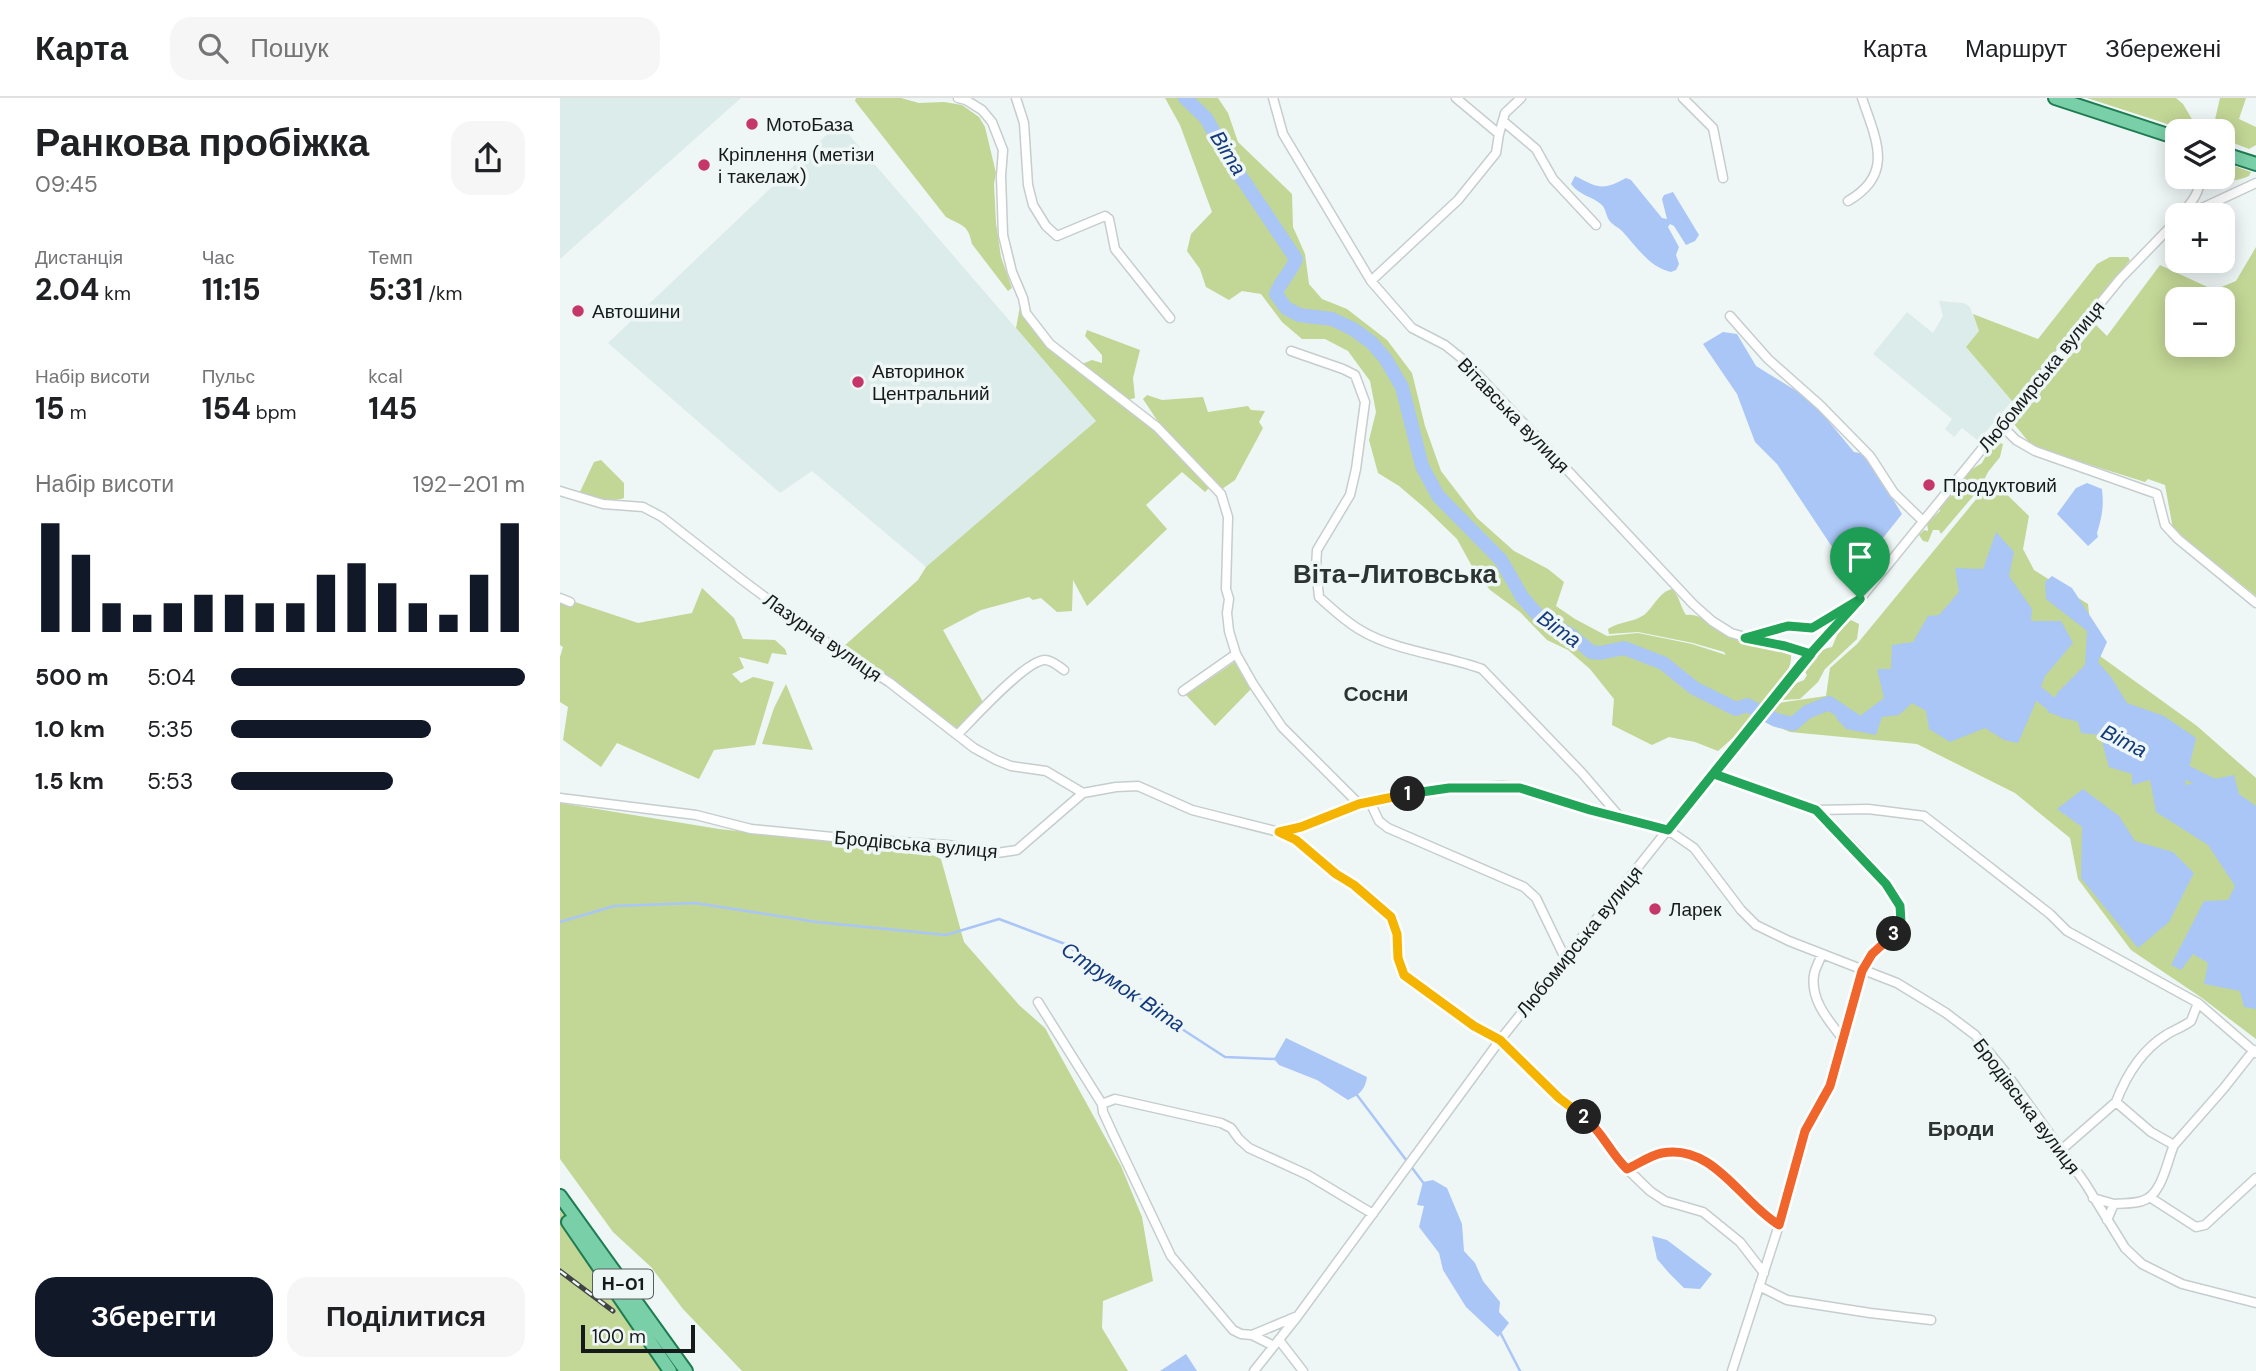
<!DOCTYPE html>
<html lang="uk">
<head>
<meta charset="utf-8">
<style>
	body { margin:0; font-family:"DM Sans",sans-serif; background:#f6f6f6; color:#202124; height:100vh; display:flex; flex-direction:column; font-size:26px; white-space:nowrap }
	* { box-sizing:border-box; margin:0 }
	p { font-size:23px; color:#757577 }
	.icon { flex:none; width:38px; height:38px; fill:none; stroke:currentColor; stroke-width:2; stroke-linecap:round; stroke-linejoin:round }
	.map { position:relative; flex:1; overflow:hidden }
	.drawer { display:flex; flex-direction:column; background:#fff; width:560px }
	.drawer>* { flex:none }
	.controls { position:absolute; left:1605px; top:21px; display:grid; gap:14px }
	.controls a { display:grid; place-items:center; width:70px; height:70px; border-radius:14px; background:#fff; box-shadow:0 4px 18px #0003; font-size:35px }
	.scale { position:absolute; left:21px; bottom:18px; width:114px; box-sizing:border-box; padding-left:7px; border:4px solid #171a1a; border-top:0; font-size:19px; line-height:24px; white-space:nowrap; color:#171a1a; -webkit-text-stroke:5px #eff6f6; paint-order:stroke }
	.pin { position:absolute; display:grid; place-items:center; width:60px; height:60px; color:#fff; margin:-72px -30px; border-radius:50% 50% 50% 0; rotate:-45deg; box-shadow:0 0 7px #0007 }
	.pin .icon { rotate:45deg }
	.km { position:absolute; width:35px; height:35px; margin:-18px; border-radius:50%; background:#222; color:#fff; font-size:19px; line-height:35px; text-align:center }
	.round { display:grid; place-items:center; flex:none; width:74px; height:74px; border-radius:21px; background:#f6f6f6 }
	.headline { display:flex; align-items:center; justify-content:space-between; height:119px; padding:0 35px }
	h1 { font-size:38px; font-weight:700; line-height:52px }
	.figures { display:grid; grid-template-columns:repeat(3,1fr); gap:10px; height:119px; padding:7px 35px }
	.figures div { display:grid; align-content:center }
	.figures b { font-size:30px; font-weight:700 }
	.figures small { font-size:19px; font-weight:400 }
	.figures p { font-size:19px }
	.chart { height:196px; padding:14px 35px }
	.chart p { display:flex; justify-content:space-between }
	.chart svg { width:100%; height:126px; margin-top:7px; stroke:#111827; stroke-width:6 }
	.button { display:flex; gap:14px; margin-top:auto; padding:14px 35px }
	.button a { flex:1; height:80px; border-radius:21px; background:#111827; color:#fff; font-size:28px; font-weight:700; line-height:80px; text-align:center }
	.button a+a { background:#f6f6f6; color:#202124 }
	ul { padding:0 35px; list-style:none; font-size:23px }
	li { display:grid; grid-template-columns:112px 84px 1fr; align-items:center; height:52px }
	li i { height:18px; border-radius:9px; background:#111827 }
	header { display:flex; align-items:center; gap:42px; box-sizing:border-box; height:98px; padding:0 35px; background:#fff; border-bottom:2px solid #e0e0e0 }
	header strong { font-size:33px }
	nav { display:flex; gap:38px; margin-inline-start:auto; font-size:24px }
	.search { width:490px; height:63px; background:#f6f6f6; display:flex; align-items:center; gap:18px; box-sizing:border-box; padding:0 24px; border-radius:21px; color:#757577; font-size:26px }
	main { display:flex; flex:1; min-height:0 }
	.map>svg:first-child { display:block }
	.built { fill:#dbeceb }
	.green { fill:#c2d695; fill-rule:evenodd }
	.water { fill:#a9c6f6 }
	.lines { fill:none; stroke-linecap:round; stroke-linejoin:round }
	.stream { stroke:#a9c6f6; stroke-width:2.5 }
	.river { stroke:#a9c6f6; stroke-width:14 }
	.minor-casing { stroke:#c6cdcd; stroke-width:11 }
	.primary-casing { stroke:#1d7c51; stroke-width:16 }
	.minor { stroke:#fff; stroke-width:8 }
	.primary { stroke:#79d0a8; stroke-width:12 }
	.rail-casing { stroke:#404343; stroke-width:5 }
	.rail { stroke:#eff6f6; stroke-width:2.5; stroke-dasharray:8; stroke-linecap:butt }
	.split-1-casing { stroke:#fff; stroke-width:14 }
	.split-2-casing { stroke:#fff; stroke-width:14 }
	.split-3-casing { stroke:#fff; stroke-width:14 }
	.split-4-casing { stroke:#fff; stroke-width:14 }
	.split-1 { stroke:#22a559; stroke-width:9 }
	.split-2 { stroke:#f5b400; stroke-width:9 }
	.split-3 { stroke:#f0652b; stroke-width:9 }
	.split-4 { stroke:#22a559; stroke-width:9 }
	.poi-dot { fill:#c43768; stroke:#eff6f6; stroke-width:2.5 }
	.labels { text-anchor:middle; stroke-width:7; stroke-linejoin:round; paint-order:stroke }
	.shield { fill:#eff6f6; stroke:#585c5c; stroke-width:2 }
	.shield-label { font-size:18px; font-weight:bold; fill:#171a1a }
	.poi-label { font-size:19px; fill:#171a1a; stroke:#eff6f6; text-anchor:start }
	.street-label { font-size:19px; fill:#171a1a; stroke:#eff6f6 }
	.water-label { font-size:21px; font-style:italic; fill:#11397c; stroke:#eff6f6 }
	.neighbourhood-label { font-size:21px; font-weight:bold; fill:#2d3232; stroke:#eff6f6 }
	.district-label { font-size:26px; font-weight:bold; fill:#2d3232; stroke:#eff6f6 }
</style>
</head>
<body>
<header>
<strong>Карта</strong>
<div class="search"><svg class="icon" aria-label="search" viewBox="0 0 24 24"><circle cx="10" cy="10" r="6"/><path d="M15 15l6 6"/></svg>Пошук</div>
<nav><a>Карта</a><a>Маршрут</a><a>Збережені</a></nav>
</header>
<main>
<section class="drawer">
<div class="headline"><div><h1>Ранкова пробіжка</h1><p>09:45</p></div><a class="round"><svg class="icon" aria-label="share" viewBox="0 0 24 24"><path d="M12 15V3M7 8l5-5 5 5M5 13v7h14v-7"/></svg></a></div>
<div class="figures">
<div><p>Дистанція</p><b>2.04<small> km</small></b></div>
<div><p>Час</p><b>11:15</b></div>
<div><p>Темп</p><b>5:31<small> /km</small></b></div>
</div>
<div class="figures">
<div><p>Набір висоти</p><b>15<small> m</small></b></div>
<div><p>Пульс</p><b>154<small> bpm</small></b></div>
<div><p>kcal</p><b>145</b></div>
</div>
<div class="chart"><p><span>Набір висоти</span>192–201 m</p>
<svg viewBox="0 0 160 44" preserveAspectRatio="none"><path d="M5 44V6M15 44V17M25 44V34M35 44V38M45 44V34M55 44V31M65 44V31M75 44V34M85 44V34M95 44V24M105 44V20M115 44V27M125 44V34M135 44V38M145 44V24M155 44V6"/></svg>
</div>
<ul>
<li><b>500 m</b>5:04<i style="width:100%"></i></li>
<li><b>1.0 km</b>5:35<i style="width:68%"></i></li>
<li><b>1.5 km</b>5:53<i style="width:55%"></i></li>
</ul>
<div class="button"><a>Зберегти</a><a>Поділитися</a></div>
</section>
<div class="map">
<svg width="1696" height="1273" viewBox="0 0 1696 1273">
	<rect width="100%" height="100%" fill="#eff6f6"/>
	<!-- built -->
	<path class="built" d="M0,0h181l-181,161z
		M279,25l257,298 -170,146 -114,-96 -32,22 -172,-150z
		M1379,203l25,2 6,4 9,24 -13,16 46,54 -34,40 -16,-13 -8,9 -9,-8 7,-10 -79,-65 34,-42 26,21 10,-17z"/>
	<!-- green -->
	<path class="green" d="M296,0h45l18,5 25,-1 18,3 17,12 6,10 11,46 -2,11 2,39 5,34 11,31 -4,3 -36,-47c-4,-20 -10,-18 -26,-27l-91,-116z
		M605,0h53l10,15 10,29 54,52 1,33 12,27 4,30 13,15 25,10 40,31 25,33 13,53 16,45 36,47 37,33 34,18 16,13 -8,24 19,13 32,17 31,-3 54,11 34,11 -2,-3 -31,-9 -55,-11 -29,2 -1,-5c12,-8 24,-6 36,-14 10,-8 15,-23 28,-26 8,8 8,17 14,26 18,-2 29,14 44,22 19,10 41,9 61,18 1,17 -12,28 -23,39l10,9 48,-7 4,-28 27,-24 135,-164 37,36 -6,33 11,21 54,34 5,47 104,75 59,52v261l-54,-41 -71,-48 -53,-71 -8,-41 -55,-45 -98,-49 -127,-12 -27,-12 -28,16 -17,15 -23,-9 -26,-5 -17,8 -40,-20 2,-26 -24,-30 -22,-19 -21,-10 -27,-28 -30,-22 -16,-20 -17,-31 -31,-30 -27,-23 -21,-13 -9,-33 7,-28 -6,-31 -22,-30 -23,-12h-23l-20,-17 -21,-28 -19,-3 -13,9 -23,-13 -6,-18 -13,-18 4,-17 21,-22 -32,-87z
		M1527,0h89l7,6 16,27h-10z
		M1660,0h26l-7,21 17,8v18l-7,4 -26,-10 -1,-8h-7l-1,-7z
		M1663,64l28,10 -2,4c-10,4 -18,7 -28,1z
		M1696,149v349l-83,-67 -8,-44 -17,-6 -3,3 -112,-35 -19,-23 82,-99 11,11 53,-71 54,25 22,-9zM1617,201h45v46h-45z
		M1550,159h18l2,3 -114,141h-4l-46,-54 13,-16 -6,-17 65,25 59,-75z
		M461,203l6,19 19,26 58,41 20,20 31,22 55,58 -5,5 -23,-20 -36,33 21,24 -80,77 -14,-26 -1,31 -15,1 -16,-14 -8,2 -4,-3 -48,13 -38,20 41,74 -26,26 -115,-83 75,-67 8,-13 170,-146 -80,-93z
		M527,232l53,20 -7,28 2,20 -8,2 -45,-36 10,-4 10,3v-8l-17,-19z
		M587,297l15,5 41,-3 5,15 40,-6 3,4 14,1 -6,11 4,6 -28,52 -13,9 -63,-66 -16,-24z
		M1438,339l-2,5 7,2 -3,13 -12,15 -8,16 -39,46 -2,-4h-6l-5,12 -5,-1 -4,-6 5,-5 4,1 -1,-8 13,-12 -1,-6 16,-12 -1,-7 12,-13 16,-10 5,-9 -4,-3z
		M41,362l23,23v15c-15,5 -30,0 -45,-4l15,-32z
		M142,490l32,30 9,21 32,1 10,9 2,6 -15,-2 -4,11 -29,-7 5,11 -12,6 9,9 12,-6 21,5 -19,63 -41,5 -15,29 -82,-36 -16,24 -38,-27 5,-33 -8,-5v-45l3,-10 -3,-2v-42l3,-5 75,25 54,-10z
		M1291,522l8,4 -2,15 -32,30 -7,13 -18,17 -18,1 -3,-3 13,-12 12,-5 3,-5 -3,-5c5,-12 16,-21 28,-23l9,-21z
		M676,563l15,28 -36,37 -29,-31z
		M226,586l27,66 -51,-6 12,-36z
		M0,705l159,26 207,23 15,7 23,83 55,63 26,23 76,138 21,51 11,64 -50,20 -1,27 26,43h-386l-59,-62 -32,-42 -38,-35 -53,-73z
		M0,1112l110,161h-110z"/>
	<!-- water -->
	<path class="water" d="M1015,78c24,12 27,15 51,2l5,2 31,38 5,1 -5,-20 2,-4 9,-3 26,43 -4,6 -9,4 -12,-19 -4,-2 -2,3 11,20 -3,8 3,9 -3,6 -5,2c-22,-5 -34,-25 -49,-41 -4,-4 -10,-6 -13,-11 -3,-4 -3,-11 -7,-15 -10,-9 -22,-9 -31,-21z
		M1163,234l14,2 19,32 55,34 43,52 11,2 37,60 -50,63 -75,-113 -22,-22 -18,-48 -34,-50z
		M1527,385l15,6c2,17 0,28 -5,44l1,4 -10,9 -31,-32 19,-26z
		M1436,434l18,20 -5,24 23,33 -1,12h30l12,22 -28,33 -12,33 -15,34 -14,-3 -19,-12 -35,14 -21,-13 -3,-18 -14,-8 -13,12 -17,2 -6,18 -30,-6 -10,-11 6,-10 18,8 24,-18 -7,-29h14l1,-24 21,-3 15,-26 11,-1 20,-23 -4,-24 28,1z
		M1492,478l20,12 35,54 -9,20 13,15 16,26 37,13 32,22 -11,47 49,-10 5,19 17,12v203l-12,-2 -4,-16 -36,-7 4,-21 -15,-9 -12,16 -10,-5 33,-64 24,-1 7,-14 -27,-41 -52,-33 -6,-32 -18,5v-11l-23,-7 -9,-32 -19,-2 -3,-11 -31,-10 11,-20 27,-27 2,-34 -41,-32 -1,-17z
		M1523,691l36,27 16,25 38,11 21,21 -25,49 -31,26 -57,-70 1,-51 -25,-18z
		M726,940l81,39c-2,13 -8,18 -19,23l-31,-20 -38,-15 -5,-6z
		M873,1082l14,8 15,36 2,27 11,12 8,18 17,21 -1,10 10,11 -11,14 -32,-30 -23,-37 -4,-17 -20,-26 5,-21 -7,-1 6,-23z
		M1092,1138l15,4 45,34 -12,15 -16,-1 -15,-15 -12,-14z
		M626,1256l11,17h-37z"/>
	<g class="lines">
		<!-- stream -->
		<path class="stream" d="M0,824l54,-16 81,-3 122,19 129,13 53,-16 66,25 120,87 40,26 50,2
			M797,997l68,90
			M939,1232l21,41"/>
		<!-- river -->
		<path class="river" d="M625,0l21,20 23,41 67,100c-5,14 -16,22 -20,35l10,14 13,7 33,4 21,10 18,13 14,16 17,29 20,79 16,30 63,64 21,37 21,24 9,3 19,11 20,17 9,1 24,-5 39,15 31,25 42,21 11,-4 29,15 17,4 14,-12 22,-9 27,18
			M1465,589h5l24,19 12,6
			M1612,667l48,24"/>
		<!-- minor casing -->
		<g class="minor-casing">
			<path id="minor" d="M398,0l8,2 16,10 10,12 11,28 -2,26 2,59 9,37 11,26 3,15 24,31 107,83 64,67 7,23 -2,72 3,10 -2,14 2,18 7,23 17,30 29,43 77,77
				M456,0l8,25 4,62 5,20 13,21 11,10 48,-20 4,3 6,30 55,69
				M713,0l10,36 88,147 41,47 33,17 20,16 228,243 19,17 19,12 14,4 44,-11 23,2 39,-24
				M896,0l43,36
				M1123,0l30,30 10,50
				M943,23l33,28 17,30 43,46
				M1288,103c47,-27 28,-61 14,-103
				M1621,117c9,-11 20,-23 19,-38
				M1627,117l69,-32
				M811,183l87,-81 38,-47 3,-19 6,-21 16,-15
				M1170,218l38,43 52,46 50,51 24,37 29,28
				M731,253l52,18 12,6 10,27 -9,67 -6,26 -33,55 -1,17 3,30c13,12 27,25 43,34 34,20 82,24 120,38l100,104 37,43
				M1441,327l15,15 19,11 122,43 8,31 13,14 78,64
				M0,393l43,13 40,3 19,10 79,62 76,57 72,46 85,66 22,12 15,6 35,5 37,22
				M0,500l10,4
				M1189,540l62,16
				M623,593l53,-37
				M398,636c16,-16 68,-74 87,-74 7,0 13,6 19,10
				M1154,676l102,36 52,-1 56,7 126,98 17,17 131,72 58,50
				M0,700l136,17 55,14 92,9 104,7 50,8 20,-3 66,-57 33,-6 22,-1 54,24 87,22 22,-5 58,-23 33,-7 57,-9 53,-2 18,1 70,23 78,20 26,18 47,62 15,15 33,16 108,42 49,30 29,22 31,38 79,110 40,65 17,16 40,20 74,19
				M810,704l9,19 9,7 136,59 12,11 29,60
				M719,734l17,8 40,34 18,11 37,32 6,17 1,24 5,18 71,50 26,14 59,58 36,28 26,37 29,28 15,10 38,11 37,30 24,31
				M1262,856c-2,6 -7,14 -8,21 -4,25 15,46 29,64
				M478,904l64,102
				M1556,1004c10,-26 26,-52 50,-67 8,-5 17,-8 25,-14l7,-18
				M1614,1047l50,-57 30,-38
				M1500,1053l56,-49 35,30 23,13c-7,16 -12,51 -32,56 -8,3 -19,2 -28,3
				M1067,1071c11,-5 24,-14 35,-16 51,-10 79,49 117,72
				M1533,1100l21,6 -7,16
				M1591,1100l45,29 9,-2 51,-47
				M1199,1188l28,14 83,13 61,7
				M692,1237l43,-18
				M719,1242l24,31
				M714,1248l-22,-11 -11,-1 -8,-4 -62,-74 -57,-120 -11,-24 -1,-8 13,-5 106,24 10,5 8,11 10,9 59,27 65,39
				M694,1273l43,-54 203,-277 240,-301 61,-75 59,-65 260,-320 57,-59
				M1172,1273l47,-146 26,-94 25,-45 32,-115c3,-6 7,-14 12,-19 9,-9 20,-14 26,-27 12,-27 -65,-96 -84,-115"/>
		</g>
		<!-- primary casing -->
		<g class="primary-casing">
			<path id="primary" d="M1495,0l122,40
				M1662,55l34,11
				M0,1098l126,175
				M8,1124l102,149"/>
		</g>
		<!-- minor -->
		<use href="#minor" class="minor"/>
		<!-- primary -->
		<use href="#primary" class="primary"/>
		<!-- rail casing -->
		<g class="rail-casing">
			<path id="rail" d="M0,1173l53,40"/>
		</g>
		<!-- rail -->
		<use href="#rail" class="rail"/>
	</g>
	<g class="lines">
		<!-- split-1 casing -->
		<g class="split-1-casing">
			<path id="split-1" d="M848,696l41,-6h71l70,22 78,20 133,-166 59,-65"/>
		</g>
		<!-- split-2 casing -->
		<g class="split-2-casing">
			<path id="split-2" d="M848,696l-49,10 -58,23 -22,5 17,8 40,34 18,11 37,32 6,17 1,24 6,17 70,51 26,14 59,58 25,19"/>
		</g>
		<!-- split-3 casing -->
		<g class="split-3-casing">
			<path id="split-3" d="M1024,1019c18,14 26,36 43,52 11,-5 24,-14 35,-16 51,-10 79,49 117,72l26,-94 25,-45 32,-115 10,-17 22,-20"/>
		</g>
		<!-- split-4 casing -->
		<g class="split-4-casing">
			<path id="split-4" d="M1300,501l-48,29 -24,-2 -43,12 40,8 26,8 -97,120 102,36 70,74 14,22 1,16 -7,12"/>
		</g>
		<!-- split-1 -->
		<use href="#split-1" class="split-1"/>
		<!-- split-2 -->
		<use href="#split-2" class="split-2"/>
		<!-- split-3 -->
		<use href="#split-3" class="split-3"/>
		<!-- split-4 -->
		<use href="#split-4" class="split-4"/>
	</g>
	<!-- markers -->
	<g class="poi-dot">
		<circle cx="192" cy="26" r="7"/>
		<circle cx="144" cy="67" r="7"/>
		<circle cx="18" cy="213" r="7"/>
		<circle cx="298" cy="284" r="7"/>
		<circle cx="1369" cy="387" r="7"/>
		<circle cx="1095" cy="811" r="7"/>
	</g>
	<g class="labels">
		<!-- shield labels -->
		<rect class="shield" x="33" y="1171.5" width="60" height="29" rx="5"/>
		<g class="shield-label">
			<text x="63" y="1192">Н-01</text>
		</g>
		<!-- poi labels -->
		<g class="poi-label">
			<text x="206" y="33">МотоБаза</text>
			<text x="158" y="63">Кріплення (метізи<tspan x="158" dy="22">і такелаж)</tspan></text>
			<text x="32" y="220">Автошини</text>
			<text x="312" y="280">Авторинок<tspan x="312" dy="22">Центральний</tspan></text>
			<text x="1383" y="394">Продуктовий</text>
			<text x="1109" y="818">Ларек</text>
		</g>
		<!-- street labels -->
		<g class="street-label">
			<text transform="translate(1481 278) rotate(-51)" y="7">Любомирська вулиця</text>
			<text transform="translate(954 317) rotate(46)" y="7">Вітавська вулиця</text>
			<text transform="translate(263 539) rotate(35)" y="7">Лазурна вулиця</text>
			<text transform="translate(356 746) rotate(5)" y="7">Бродівська вулиця</text>
			<text transform="translate(1019 843) rotate(-51)" y="7">Любомирська вулиця</text>
			<text transform="translate(1467 1008) rotate(53)" y="7">Бродівська вулиця</text>
		</g>
		<!-- water labels -->
		<g class="water-label">
			<text transform="translate(668 55) rotate(58)" y="7">Віта</text>
			<text transform="translate(999 531) rotate(36)" y="7">Віта</text>
			<text transform="translate(1564 643) rotate(27)" y="7">Віта</text>
			<text transform="translate(563 889) rotate(34)" y="7">Струмок Віта</text>
		</g>
		<!-- neighbourhood labels -->
		<g class="neighbourhood-label">
			<text x="816" y="603">Сосни</text>
			<text x="1401" y="1038">Броди</text>
		</g>
		<!-- district labels -->
		<g class="district-label">
			<text x="835" y="485">Віта-Литовська</text>
		</g>
	</g>
</svg>
<div class="controls">
<a><svg class="icon" aria-label="layers" viewBox="0 0 24 24"><path d="M12 4l9 5-9 5-9-5zM3 14l9 5 9-5"/></svg></a>
<a>+</a>
<a>−</a>
</div>
<div class="scale">100 m</div>
<div class="pin" style="left:1300px;top:501px;background:#1e9e55"><svg class="icon" aria-label="arrive" viewBox="0 0 24 24"><path d="M6 21V4h12l-3 4 3 4H6"/></svg></div>
<b class="km" style="left:848px;top:696px">1</b>
<b class="km" style="left:1024px;top:1019px">2</b>
<b class="km" style="left:1334px;top:836px">3</b>
</div>
</main>
</body>
</html>
